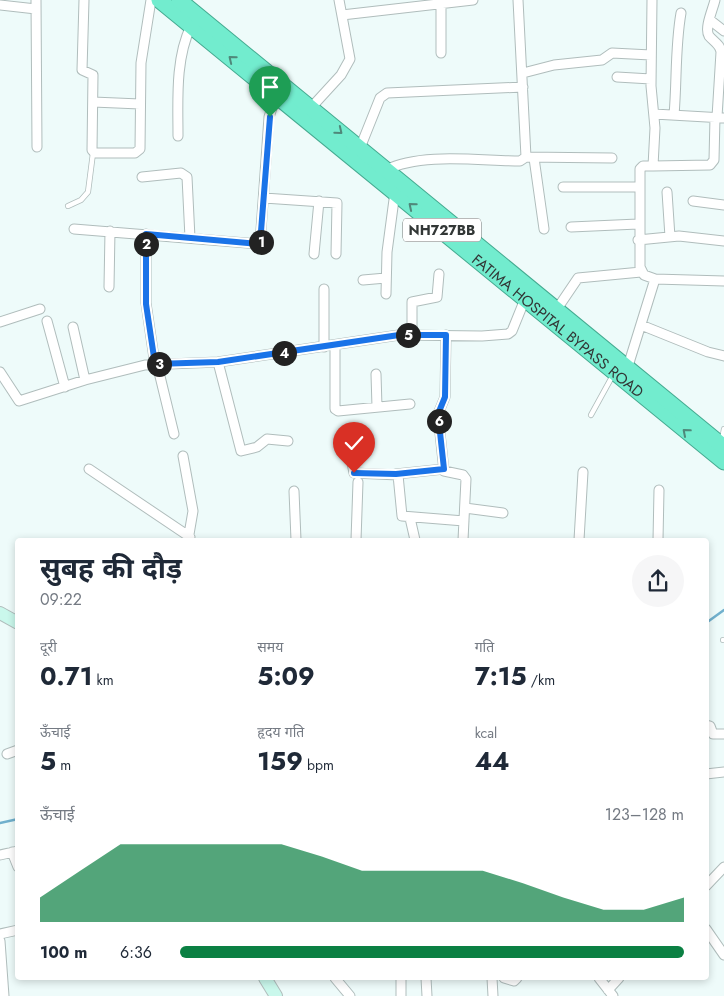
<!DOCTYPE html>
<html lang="hi">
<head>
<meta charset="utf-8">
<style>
	body { margin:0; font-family:Jost,"Noto Sans Devanagari",sans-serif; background:#f6f6f7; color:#1f2937; height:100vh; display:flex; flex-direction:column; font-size:19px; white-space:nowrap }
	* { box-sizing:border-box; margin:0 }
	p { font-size:16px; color:#747a83 }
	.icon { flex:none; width:28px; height:28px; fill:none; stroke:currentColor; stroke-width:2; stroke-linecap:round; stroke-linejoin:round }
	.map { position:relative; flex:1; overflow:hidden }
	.details { position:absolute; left:15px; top:538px; width:694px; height:442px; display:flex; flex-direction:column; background:#fff; border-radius:5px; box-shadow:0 2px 8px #0003 }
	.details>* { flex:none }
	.pin { position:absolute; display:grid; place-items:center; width:42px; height:42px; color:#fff; margin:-51px -21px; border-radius:50% 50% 50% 0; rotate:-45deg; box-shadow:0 0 5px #0007 }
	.pin .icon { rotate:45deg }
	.km { position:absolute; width:25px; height:25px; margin:-12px; border-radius:50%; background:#222; color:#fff; font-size:14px; line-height:25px; text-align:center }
	.round { display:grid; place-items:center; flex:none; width:52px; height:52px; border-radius:26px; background:#f6f6f7 }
	.summary { display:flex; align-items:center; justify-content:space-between; height:85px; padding:0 25px }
	h1 { font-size:28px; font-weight:700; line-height:38px }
	.metrics { display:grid; grid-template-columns:repeat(3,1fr); gap:8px; height:85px; padding:5px 25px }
	.metrics div { display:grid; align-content:center }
	.metrics b { font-size:25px; font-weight:700 }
	.metrics small { font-size:14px; font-weight:400 }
	.metrics p { font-size:14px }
	.chart { height:140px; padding:10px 25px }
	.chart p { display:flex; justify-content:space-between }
	.chart svg { width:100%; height:90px; margin-top:5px; fill:#0b8043; opacity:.7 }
	ul { padding:0 25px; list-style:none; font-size:16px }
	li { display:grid; grid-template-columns:80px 60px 1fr; align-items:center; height:38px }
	li i { height:12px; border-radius:6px; background:#0b8043 }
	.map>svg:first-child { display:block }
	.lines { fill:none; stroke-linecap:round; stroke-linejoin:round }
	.stream { stroke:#70b0cd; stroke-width:2.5 }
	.service-casing { stroke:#b0bdbc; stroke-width:6 }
	.minor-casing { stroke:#b0bdbc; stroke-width:11 }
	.secondary-casing { stroke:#b0bdbc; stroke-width:14 }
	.trunk-casing { stroke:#45aa90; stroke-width:17 }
	.service { stroke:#fff; stroke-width:4.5 }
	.minor { stroke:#fff; stroke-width:9 }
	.secondary { stroke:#caf8ec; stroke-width:12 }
	.trunk { stroke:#72ecce; stroke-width:15 }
	.oneway { stroke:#4f887a }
	.route-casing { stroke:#fff; stroke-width:10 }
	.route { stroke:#1a73e8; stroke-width:6 }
	.labels { text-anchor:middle; stroke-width:4; stroke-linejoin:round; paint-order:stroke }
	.shield { fill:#fff; stroke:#707372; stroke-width:1 }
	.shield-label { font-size:14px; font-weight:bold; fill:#323736 }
	.street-label { font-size:15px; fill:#323736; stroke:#fff }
</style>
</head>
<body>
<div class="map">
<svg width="724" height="996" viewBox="0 0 724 996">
	<rect width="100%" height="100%" fill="#eefbfa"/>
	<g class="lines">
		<!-- stream -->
		<path class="stream" d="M706,623l18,-13
			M0,823l18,-4"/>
		<!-- service casing -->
		<g class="service-casing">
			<path id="service" d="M68,206l13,-6 7,-8 5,-39
				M591,415l22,-40
				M722,440l2,-11
				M723,640h1"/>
		</g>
		<!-- minor casing -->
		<g class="minor-casing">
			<path id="minor" d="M36,0l1,147
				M84,0l-2,70 11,5 -1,75 3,3h40l5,-4 1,-86 10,-63
				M652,0l-1,86 4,42 -2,38h-10l-3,3v98l4,8 11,4 69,2
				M715,0c-2,9 -11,28 -6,36 5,6 11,8 12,16l-4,65
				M0,5l36,4
				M342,15l131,-15
				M710,20l14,11
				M441,53v-50
				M523,73l31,-8 48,-5 10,-7 39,2
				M617,77l34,2
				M93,102l47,2
				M308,111l33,-36 9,-16 -11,-59
				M654,114l70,4
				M674,115c3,-34 1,-68 7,-102
				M178,136c0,-35 -3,-77 13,-110
				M360,148l20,-50 7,-5 136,-6
				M526,157l86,1
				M534,158l10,71
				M653,166l57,-1 4,-5 1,-43
				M386,170c35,-18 95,-9 134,-9l6,-4 -8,-157
				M142,177l39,-4 6,4 3,61
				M563,187h77
				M667,192l3,45
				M264,198l73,5 -1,51
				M693,201l31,4
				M571,227l67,-3
				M74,229l186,15 9,-127 7,-21
				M146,234v69l9,62
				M638,240l41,-4 45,5
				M314,254l5,-53
				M363,280l23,-2
				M109,287l1,-56
				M386,294l1,-42 8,-60
				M557,309l21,-31 63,-6
				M47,321l18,66
				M0,322l40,-13
				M641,325l67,27 16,4
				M73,327l12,53
				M412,335v-33l25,-5 2,-23
				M446,335l-1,62 -7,17 6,57 19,4 3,4 -3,61
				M335,345v64l3,2 72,-7
				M324,347v-58
				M218,362l23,89 16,-4 10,-8 21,2
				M157,364l17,70
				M628,366l27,-87
				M0,372l19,29 66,-21 60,-15 73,-3 181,-27 83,1 26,-2 4,-3 13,-32
				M376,374l1,33
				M349,448l5,25 44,2 4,41 62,5
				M183,456l10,55 -5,29
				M89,469l101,68
				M396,474l48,-5
				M294,491l2,49
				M465,508l38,5
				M410,518l5,22
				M356,540l2,-58
				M579,540l4,-68
				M658,540l1,-50
				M706,725l4,1 3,8h11
				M7,754l11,-4
				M706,774l18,-2
				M12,852l6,15
				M0,855l18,-4
				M706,886l18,-19
				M706,929l18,26
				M0,934l18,-4
				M0,941l4,55
				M335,978l15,18
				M426,978l1,18
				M492,978l1,18
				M504,978l10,3 3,-3
				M599,978l14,18
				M608,990l11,-12
				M401,996v-18"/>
		</g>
		<!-- secondary casing -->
		<g class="secondary-casing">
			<path id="secondary" d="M0,613l18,10
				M265,978l11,18"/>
		</g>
		<!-- trunk casing -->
		<g class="trunk-casing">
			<g id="trunk">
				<path id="s1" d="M159,0l565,462"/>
				<path d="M179,0l545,447"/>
			</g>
		</g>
		<!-- service -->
		<use href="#service" class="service"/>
		<!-- minor -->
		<use href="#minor" class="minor"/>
		<!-- secondary -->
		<use href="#secondary" class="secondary"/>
		<!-- trunk -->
		<use href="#trunk" class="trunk"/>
	</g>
	<!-- one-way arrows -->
	<defs><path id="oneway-chevron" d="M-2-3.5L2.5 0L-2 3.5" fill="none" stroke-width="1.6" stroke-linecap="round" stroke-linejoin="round" transform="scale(1.25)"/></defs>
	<g class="oneway">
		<use href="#oneway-chevron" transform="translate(232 59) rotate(-141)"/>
		<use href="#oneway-chevron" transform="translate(339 131) rotate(39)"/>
		<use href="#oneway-chevron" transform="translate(412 206) rotate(-140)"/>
		<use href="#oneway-chevron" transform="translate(686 432) rotate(-139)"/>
	</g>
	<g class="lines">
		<!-- route casing -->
		<g class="route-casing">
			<path id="route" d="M270,117l-10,127 -114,-10v70l9,60 63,-2 181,-27h47l-1,62 -7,17 6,55 -48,5 -42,-1"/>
		</g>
		<!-- route -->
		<use href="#route" class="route"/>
	</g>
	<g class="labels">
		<!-- shield labels -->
		<rect class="shield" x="403" y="218.5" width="78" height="23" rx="4"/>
		<g class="shield-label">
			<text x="442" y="235">NH727BB</text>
		</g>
		<!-- street labels -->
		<g class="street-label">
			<text dy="5" stroke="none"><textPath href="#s1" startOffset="515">FATIMA HOSPITAL BYPASS ROAD</textPath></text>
		</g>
	</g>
</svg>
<div class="pin" style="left:270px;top:117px;background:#1e9e55"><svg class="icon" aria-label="arrive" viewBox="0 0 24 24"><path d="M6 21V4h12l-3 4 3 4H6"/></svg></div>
<div class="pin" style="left:354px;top:473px;background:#d93025"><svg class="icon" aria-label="check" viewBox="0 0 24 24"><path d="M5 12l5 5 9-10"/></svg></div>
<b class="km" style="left:261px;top:242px">1</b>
<b class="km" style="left:146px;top:244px">2</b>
<b class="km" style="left:159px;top:364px">3</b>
<b class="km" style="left:284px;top:353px">4</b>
<b class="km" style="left:408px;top:335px">5</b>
<b class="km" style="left:439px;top:421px">6</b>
<section class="details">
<div class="summary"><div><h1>सुबह की दौड़</h1><p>09:22</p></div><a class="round"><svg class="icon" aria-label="share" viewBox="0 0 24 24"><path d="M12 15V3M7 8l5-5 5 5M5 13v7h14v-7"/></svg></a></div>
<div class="metrics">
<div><p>दूरी</p><b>0.71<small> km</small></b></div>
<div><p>समय</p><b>5:09</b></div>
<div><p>गति</p><b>7:15<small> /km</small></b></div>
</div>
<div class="metrics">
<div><p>ऊँचाई</p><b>5<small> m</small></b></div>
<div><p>हृदय गति</p><b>159<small> bpm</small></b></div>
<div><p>kcal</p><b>44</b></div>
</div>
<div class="chart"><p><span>ऊँचाई</span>123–128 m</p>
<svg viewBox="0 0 160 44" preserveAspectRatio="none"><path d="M0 44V32L10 19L20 6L30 6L40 6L50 6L60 6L70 12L80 19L90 19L100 19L110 19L120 25L130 32L140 38L150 38L160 32V44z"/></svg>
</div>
<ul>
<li><b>100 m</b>6:36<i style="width:100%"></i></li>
</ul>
</section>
</div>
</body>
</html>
